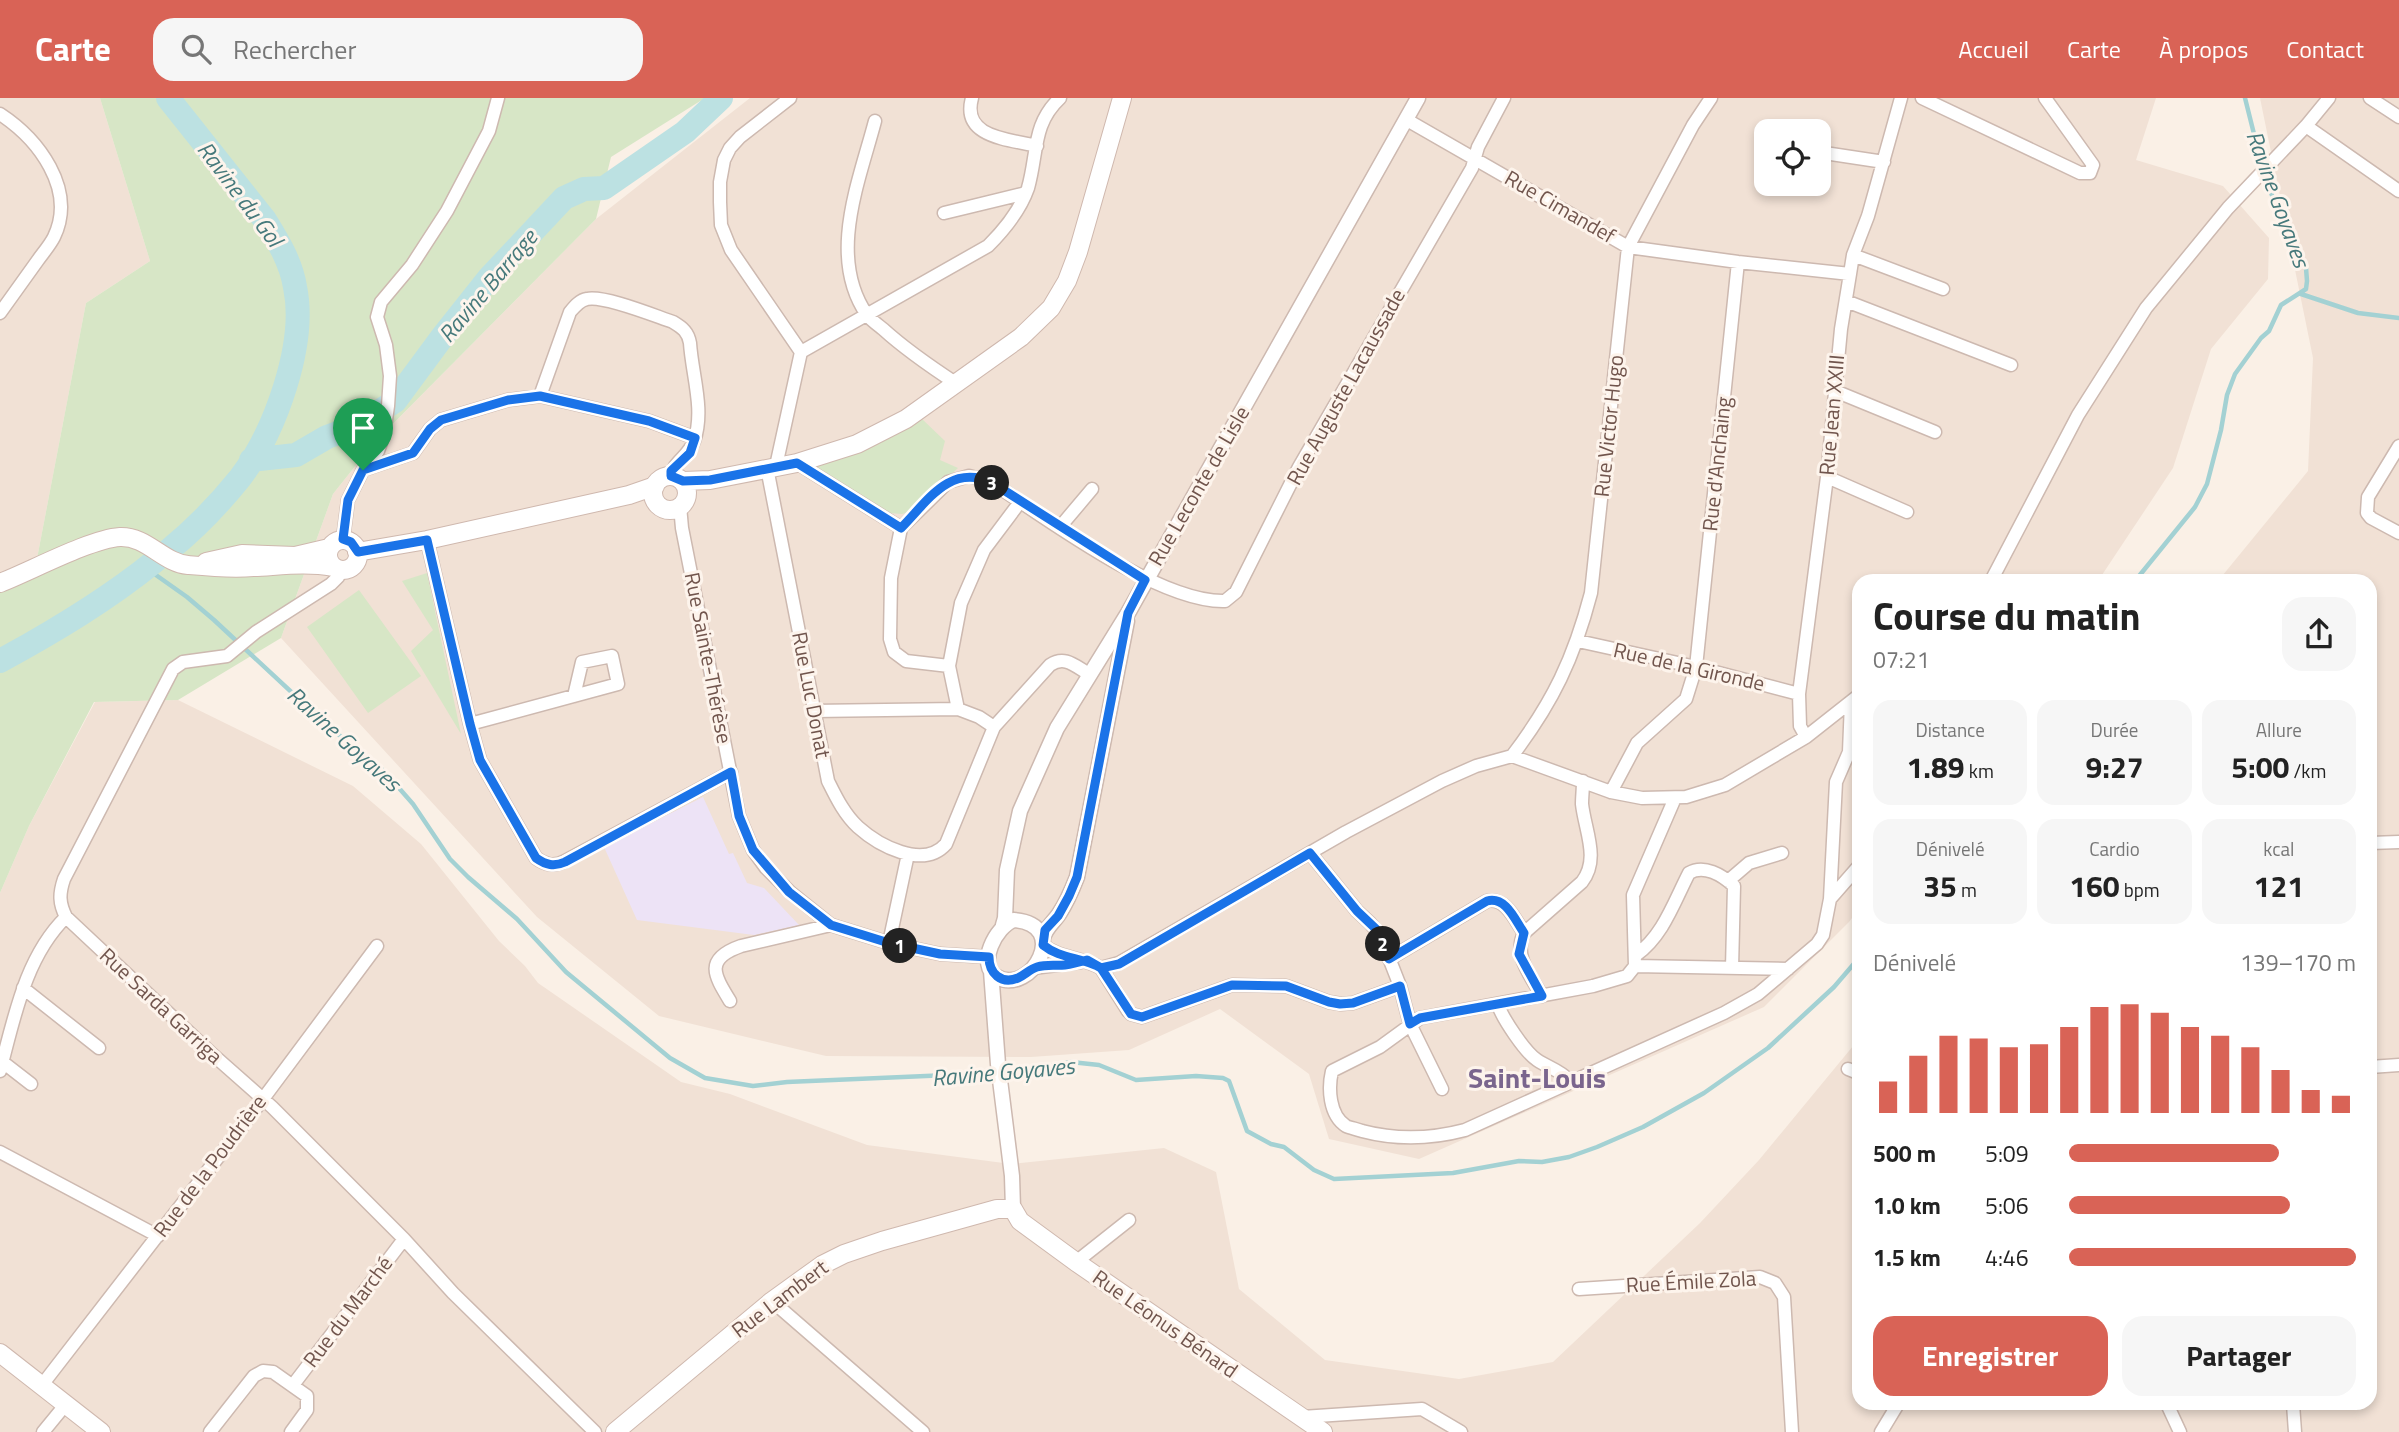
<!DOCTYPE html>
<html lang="fr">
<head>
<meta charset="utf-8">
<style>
	body { margin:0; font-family:"Titillium Web",sans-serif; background:#f6f6f6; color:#222; height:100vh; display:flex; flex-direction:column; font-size:26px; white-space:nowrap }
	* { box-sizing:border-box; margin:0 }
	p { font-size:23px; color:#767676 }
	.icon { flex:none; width:38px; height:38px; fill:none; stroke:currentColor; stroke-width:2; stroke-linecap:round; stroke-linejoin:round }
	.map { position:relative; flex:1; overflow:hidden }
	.side { position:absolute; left:1852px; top:476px; width:525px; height:836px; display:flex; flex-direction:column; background:#fff; border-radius:21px; box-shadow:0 4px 10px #0003 }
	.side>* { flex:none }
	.tools { position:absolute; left:1754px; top:21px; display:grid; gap:14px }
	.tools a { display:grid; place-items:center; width:77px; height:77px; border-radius:14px; background:#fff; box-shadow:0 4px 10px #0003; font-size:35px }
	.pin { position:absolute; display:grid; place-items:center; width:60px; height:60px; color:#fff; margin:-72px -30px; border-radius:50% 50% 50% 0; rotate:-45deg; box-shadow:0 0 7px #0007 }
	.pin .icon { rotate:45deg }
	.km { position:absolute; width:35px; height:35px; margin:-18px; border-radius:50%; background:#222; color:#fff; font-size:19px; line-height:35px; text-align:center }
	.round { display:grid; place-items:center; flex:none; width:74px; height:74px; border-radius:21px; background:#f6f6f6 }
	.summary { display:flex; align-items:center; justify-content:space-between; height:119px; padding:0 21px }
	h1 { font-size:38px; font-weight:700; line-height:52px }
	.figures { display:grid; grid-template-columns:repeat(3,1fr); gap:10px; height:119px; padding:7px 21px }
	.figures div { display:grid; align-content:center; border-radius:18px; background:#f6f6f6; text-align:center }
	.figures b { font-size:30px; font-weight:700 }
	.figures small { font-size:19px; font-weight:400 }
	.figures p { font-size:19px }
	.chart { height:196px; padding:14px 21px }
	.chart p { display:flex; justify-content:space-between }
	.chart svg { width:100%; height:126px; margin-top:7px; stroke:#d96356; stroke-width:6 }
	.cta { display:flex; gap:14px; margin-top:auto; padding:14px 21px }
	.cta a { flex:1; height:80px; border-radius:21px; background:#d96356; color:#fff; font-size:28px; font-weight:700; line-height:80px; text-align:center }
	.cta a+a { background:#f6f6f6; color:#222 }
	ul { padding:0 21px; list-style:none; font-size:23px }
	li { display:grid; grid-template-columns:112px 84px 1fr; align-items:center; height:52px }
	li i { height:18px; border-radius:9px; background:#d96356 }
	header { display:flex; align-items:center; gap:42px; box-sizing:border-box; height:98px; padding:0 35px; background:#d96356; color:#fff }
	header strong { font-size:33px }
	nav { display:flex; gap:38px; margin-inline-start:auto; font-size:24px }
	.search { width:490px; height:63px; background:#f6f6f6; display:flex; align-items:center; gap:18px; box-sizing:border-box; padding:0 24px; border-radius:21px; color:#767676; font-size:26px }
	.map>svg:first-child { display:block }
	.residential { fill:#f1e1d5; fill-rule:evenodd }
	.education { fill:#ede3f6 }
	.green { fill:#d7e6c6 }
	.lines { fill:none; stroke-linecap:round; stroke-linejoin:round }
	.stream { stroke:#a3d1d3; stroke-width:4.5 }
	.river { stroke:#bce1e2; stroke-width:24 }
	.minor-casing { stroke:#cdb9b0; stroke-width:15 }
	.tertiary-casing { stroke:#cdb9b0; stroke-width:17 }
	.secondary-casing { stroke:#cfb8ae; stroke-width:20 }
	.minor { stroke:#fff; stroke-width:12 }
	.tertiary { stroke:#fff; stroke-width:14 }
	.secondary { stroke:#fff; stroke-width:18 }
	.route-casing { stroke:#fff; stroke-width:14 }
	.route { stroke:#1a73e8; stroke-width:9 }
	.labels { text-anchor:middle; stroke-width:6; stroke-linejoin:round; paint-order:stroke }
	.street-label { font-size:21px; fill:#71554d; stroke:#fdf4ec }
	.water-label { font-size:23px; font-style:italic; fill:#46797b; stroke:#fdf4ec }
	.district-label { font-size:28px; font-weight:bold; fill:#7a658d; stroke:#fdf4ec }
</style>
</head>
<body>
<header>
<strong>Carte</strong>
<div class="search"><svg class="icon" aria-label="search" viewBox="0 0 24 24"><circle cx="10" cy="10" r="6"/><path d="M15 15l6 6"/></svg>Rechercher</div>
<nav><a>Accueil</a><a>Carte</a><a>À propos</a><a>Contact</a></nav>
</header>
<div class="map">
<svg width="2399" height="1334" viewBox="0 0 2399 1334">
	<rect width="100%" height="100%" fill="#faf0e6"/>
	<!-- residential -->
	<path class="residential" d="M0,0h100l50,163 -64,42 -51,266 -35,21z
		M750,0h1406l-20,62 87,26 46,52 -1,41 -57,70 -38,119 -75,113h-240v329l-9,12 -85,85 -345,152 -90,-20 -20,-65 -89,-65 -91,41 -98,7 -205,-1 -167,-40 -122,-99 -256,-279 52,-144 39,-49 224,-226zM1766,33h52v53h-52z
		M2260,0h139v1334h-2399v-539l29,-67 66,-124 83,-2 175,86 68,58 78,97 26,25 13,17 143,99 49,12 137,51 144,19 153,-16 52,24 23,117 86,71 134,19 94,-17 147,-139 59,-63 99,-120v364h512v-823h-152l90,-110 5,-113z"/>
	<!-- education -->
	<path class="education" d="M2370,660l4,6 3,57 -7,1z
		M703,699l26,57 4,-1 14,30 17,5 35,37 -45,10 -117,-15 -33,-73z"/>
	<!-- green -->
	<path class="green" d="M100,0h605l-94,59 -15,62 -224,226 -39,49 -52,144 -103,62 -84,2 -65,124 -29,67v-303l35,-21 51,-266 64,-42z
		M921,320l24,23 -5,19 18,8 -45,43 -11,3 -13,-1 -75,-47c41,-11 71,-26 107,-48z
		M427,475l34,161 -50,-83 22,-21 -31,-49z
		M359,492l62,86 -53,37 -61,-86z"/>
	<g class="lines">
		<!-- stream -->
		<path class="stream" d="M2301,196l57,19 41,5
			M146,470l41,29 27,23 115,107 55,44 29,33 37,55 18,18 49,42 49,53 104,86 35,20 48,8 34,-4 185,-8 28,2 71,-14 28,3 37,15 60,-4 27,2 6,3 18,50 24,13 13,3 30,23 20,9 119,-6 66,-12 23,1 27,-5 28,-10 46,-20 61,-34 64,-45 66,-61 24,-28
			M2135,483l60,-74 12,-23 14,-54 6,-35 8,-21 26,-36 8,-7 12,-26 25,-16 1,-8 -1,-13 -27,-53 -16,-45 -18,-72"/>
		<!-- river -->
		<path class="river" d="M168,0l97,122c13,21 26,42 30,67 12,57 -20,145 -55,191 -21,26 -45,51 -71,72
			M251,362l45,-5 31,-18 30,-11 38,-25 48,-65 46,-58 75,-80 20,-9 20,-1 81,-56 36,-34
			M0,563c55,-30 107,-61 155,-100"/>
		<!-- minor casing -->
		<g class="minor-casing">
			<path id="minor" d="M972,0c-11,40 37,41 65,48
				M1922,0l158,75h10l3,-8 -48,-67
				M2370,0l29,19
				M0,16c38,25 77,75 54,123 -4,8 -11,16 -16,23 -12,17 -25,35 -38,53
				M1407,22l221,127 110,15 112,12
				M875,23c-16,61 -48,136 -8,194 4,5 11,10 16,14 23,21 48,38 74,55
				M2306,28l93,65
				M1818,54l66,10
				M944,115l82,-20
				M1853,157l90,34
				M1846,203l165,64
				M801,254l187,-106c17,-17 32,-35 40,-58 10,-35 4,-64 32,-90
				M1835,293l100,41
				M540,298l30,-84c5,-6 10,-12 17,-13 17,-4 68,17 86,23 10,6 15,10 17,21 2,32 15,67 4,98 -5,15 -21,21 -23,35
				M2399,348l-31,51 -1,16 4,5 28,15
				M797,365l104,65
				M776,368l25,-114 -70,-102 -10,-25 -1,-23v-20l4,-22 6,-12 10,-11 50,-39
				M767,370l61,313c8,16 16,33 30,46 20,18 65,43 88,17l48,-117 56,-62c15,-10 25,1 39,9
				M364,372l14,-19 6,-17 4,-28 2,-30 -4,-31 -9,-28 4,-15 31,-37 35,-54 42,-80 9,-33
				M1827,379l80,35
				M680,408l2,22 57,288 14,34 13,18 24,24 41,33 58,18 51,11 49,3
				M1060,429l32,-38
				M343,441l5,-39 15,-30 50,-17 17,-24 11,-9 67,-20 32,-4 109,25 46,17
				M427,442l43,184 10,36 56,98c10,7 18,9 29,3l166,-89
				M340,472l-2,7 -7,7 -75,48 -29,24 -44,6 -10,7 -109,210c-5,15 -5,24 2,38l145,136 61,54 132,132 49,54 142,139
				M1991,483l87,-166 68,-107 82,-100 78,-82 23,-28
				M1578,543l118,26 103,27
				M949,568l-43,-5 -12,-9 -4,-13 1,-61 10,-50 47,-46 21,-6 22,6c56,37 169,121 234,119l11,-9 63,-125 173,-299 6,-21 26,-49
				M958,611l-9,-43 12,-63 23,-53 36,-48
				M813,613l145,-2 21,8 15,10
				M470,626l148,-40 -6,-28 -30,6 -8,34
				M1806,639l-6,-11 -1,-32 28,-217 14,-148 9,-55 3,-19 15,-39 33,-118
				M1512,658c41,-54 62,-98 79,-163l37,-346 65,-122 18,-27
				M1611,694l26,-49 49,-44 10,-32 42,-405
				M1675,700l-42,97 2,71 -8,10 -34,10 -173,32 -40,29 -48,24c-4,17 -3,44 14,55 4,2 11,3 16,5 34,9 69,8 103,-1l259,-117 34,-19 59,-50 6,-9 7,-36 28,-32
				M2370,745l29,-1
				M1310,755l47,58 13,12 10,12 20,51 10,38 32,65
				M1728,783l21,-18 33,-10
				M1830,801l6,-117 13,-30 2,-50
				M1524,835l58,-51c18,-23 3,-51 0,-78 0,-7 1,-15 1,-23
				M889,845l19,-89
				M1043,847c17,14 39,12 58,23l18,-5 227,-131 96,-51 34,-15 36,-10 99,36 31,6 44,-1 39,-12 81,-48 52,-41
				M1636,857c27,-19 38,-53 53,-82 15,-9 33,2 45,13l-2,82
				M1389,861l98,-58c19,-4 28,19 37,32 -11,23 7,43 18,63
				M1635,868l153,3
				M1033,870l48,-6
				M1101,870l27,43 3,3 11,3 90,-32 54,1 43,16 12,2 12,-1 47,-17
				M23,890l76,60
				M730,903c-16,-26 -26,-42 11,-55l90,-21
				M1498,907c5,14 27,47 39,55 12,8 23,10 33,21
				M0,962l31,24
				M2370,969l29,-2
				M1848,971l10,4
				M0,973c14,-52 25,-114 66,-154
				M0,1054l158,84
				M1076,1164l53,-42
				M1579,1191l181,-12 15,6 9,14 8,135
				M772,1203l151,131
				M42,1287l215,-278 120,-161
				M293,1287l111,-146
				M2167,1306l13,28
				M2293,1306l2,28
				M1302,1319l120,-8 39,23
				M43,1334l23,-28
				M210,1334l44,-56 9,-5 10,1 34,24v14l-16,22
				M1881,1334l17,-28"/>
		</g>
		<!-- tertiary casing -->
		<g class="tertiary-casing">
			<path id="tertiary" d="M1014,822c57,4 18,76 -17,57 -21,-12 -1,-51 17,-57z
				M1003,827l2,-7 2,-48 13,-59 37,-83 71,-115 290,-515
				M1043,840c3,-11 10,-15 16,-24 8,-12 13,-24 18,-37l50,-256
				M991,873l7,93 14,112 1,33"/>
		</g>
		<!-- secondary casing -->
		<g class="secondary-casing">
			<path id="secondary" d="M653 395a17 17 0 1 1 34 0a17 17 0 1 1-34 0Z
				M683,383l27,-1 87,-17 60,-19 49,-25 115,-82 30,-29 16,-27 11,-29 44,-154
				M328 457a15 15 0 1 1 30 0a15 15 0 1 1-30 0Z
				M357,454l70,-12 202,-45 26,-9
				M206,464l36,-8 53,2 34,-8
				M0,485c31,-12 90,-44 120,-46 27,-1 43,26 68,28 22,2 43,4 65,2 26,-1 53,-5 80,0
				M0,1255l101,79
				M615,1334l157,-131 50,-36 22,-11 38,-13 115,-32h16l7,12 56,41 247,170"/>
		</g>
		<!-- minor -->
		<use href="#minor" class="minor"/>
		<!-- tertiary -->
		<use href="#tertiary" class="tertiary"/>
		<!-- secondary -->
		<use href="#secondary" class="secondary"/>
	</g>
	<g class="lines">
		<!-- route casing -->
		<g class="route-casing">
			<path id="route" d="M363,372l-15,30 -5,39 8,3 7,10 69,-12 43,184 10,36 56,98c10,7 18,9 29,4l166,-90 8,44 14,34 36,42 42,33 58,18 51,11 49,3c0,16 12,28 29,21 7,-3 12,-9 19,-11 10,-3 19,-1 28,-2 8,-1 15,-3 22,-5l14,8 30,46 11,3 90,-32 54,1 43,16 11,2 13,-1 47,-17 10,38 10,-6 122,-22 -23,-42 5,-21c-9,-13 -18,-37 -37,-32l-98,58 -13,-30 -19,-18 -47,-58 -191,111 -18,4c-19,-11 -41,-9 -58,-23l2,-15 13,-14 11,-20 8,-19 51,-264 17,-33 -154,-98c-42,-18 -63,19 -90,46l-104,-65 -87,17 -27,1 -12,-5v-5l19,-18 5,-15 -46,-17 -109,-25 -32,4 -67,20 -11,9 -17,24 -50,17"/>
		</g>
		<!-- route -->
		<use href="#route" class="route"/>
	</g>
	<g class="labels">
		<!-- street labels -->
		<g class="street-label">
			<text transform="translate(1560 109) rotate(30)" y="7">Rue Cimandef</text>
			<text transform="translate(1346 289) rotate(-61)" y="7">Rue Auguste Lacaussade</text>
			<text transform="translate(1832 317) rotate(-85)" y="7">Rue Jean XXIII</text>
			<text transform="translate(1609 328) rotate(-84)" y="7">Rue Victor Hugo</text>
			<text transform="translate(1717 366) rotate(-84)" y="7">Rue d'Anchaing</text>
			<text transform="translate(1199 388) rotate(-60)" y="7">Rue Leconte de Lisle</text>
			<text transform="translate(708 560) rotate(79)" y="7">Rue Sainte-Thérèse</text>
			<text transform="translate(1689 569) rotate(13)" y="7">Rue de la Gironde</text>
			<text transform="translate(811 597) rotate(79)" y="7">Rue Luc Donat</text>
			<text transform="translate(161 908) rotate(43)" y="7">Rue Sarda Garriga</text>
			<text transform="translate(210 1068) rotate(-53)" y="7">Rue de la Poudrière</text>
			<text transform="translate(1691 1184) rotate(-3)" y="7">Rue Émile Zola</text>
			<text transform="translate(780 1201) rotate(-37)" y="7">Rue Lambert</text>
			<text transform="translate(348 1214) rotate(-53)" y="7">Rue du Marché</text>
			<text transform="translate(1165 1226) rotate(35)" y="7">Rue Léonus Bénard</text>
		</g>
		<!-- water labels -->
		<g class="water-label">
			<text transform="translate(240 96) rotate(53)" y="8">Ravine du Gol</text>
			<text transform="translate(2278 101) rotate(70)" y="8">Ravine Goyaves</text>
			<text transform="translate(488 188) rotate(-50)" y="8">Ravine Barrage</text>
			<text transform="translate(344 641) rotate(42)" y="8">Ravine Goyaves</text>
			<text transform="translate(1003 974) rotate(-5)" y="8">Ravine Goyaves</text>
		</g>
		<!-- district labels -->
		<g class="district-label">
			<text x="1537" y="990">Saint-Louis</text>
		</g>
	</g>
</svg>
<div class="tools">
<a><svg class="icon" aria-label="locate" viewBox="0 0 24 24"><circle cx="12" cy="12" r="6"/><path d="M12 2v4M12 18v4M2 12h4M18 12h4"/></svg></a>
</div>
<div class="pin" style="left:363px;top:372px;background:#1e9e55"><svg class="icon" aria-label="arrive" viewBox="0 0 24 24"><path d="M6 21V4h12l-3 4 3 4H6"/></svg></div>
<b class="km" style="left:900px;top:848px">1</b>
<b class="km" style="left:1383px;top:846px">2</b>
<b class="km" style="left:992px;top:385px">3</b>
<section class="side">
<div class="summary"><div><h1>Course du matin</h1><p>07:21</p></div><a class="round"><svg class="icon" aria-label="share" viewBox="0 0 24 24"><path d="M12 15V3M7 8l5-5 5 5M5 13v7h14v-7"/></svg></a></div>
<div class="figures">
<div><p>Distance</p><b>1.89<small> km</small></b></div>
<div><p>Durée</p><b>9:27</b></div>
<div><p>Allure</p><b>5:00<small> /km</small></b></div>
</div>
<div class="figures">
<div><p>Dénivelé</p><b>35<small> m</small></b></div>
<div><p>Cardio</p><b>160<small> bpm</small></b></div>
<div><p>kcal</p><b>121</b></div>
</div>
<div class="chart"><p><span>Dénivelé</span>139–170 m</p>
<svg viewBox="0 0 160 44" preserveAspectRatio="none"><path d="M5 44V33M15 44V24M25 44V17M35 44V18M45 44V21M55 44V20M65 44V14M75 44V7M85 44V6M95 44V9M105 44V14M115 44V17M125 44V21M135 44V29M145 44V36M155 44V38"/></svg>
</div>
<ul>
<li><b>500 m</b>5:09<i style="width:73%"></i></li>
<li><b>1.0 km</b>5:06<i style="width:77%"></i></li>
<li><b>1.5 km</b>4:46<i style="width:100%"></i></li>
</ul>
<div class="cta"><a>Enregistrer</a><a>Partager</a></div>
</section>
</div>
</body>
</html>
